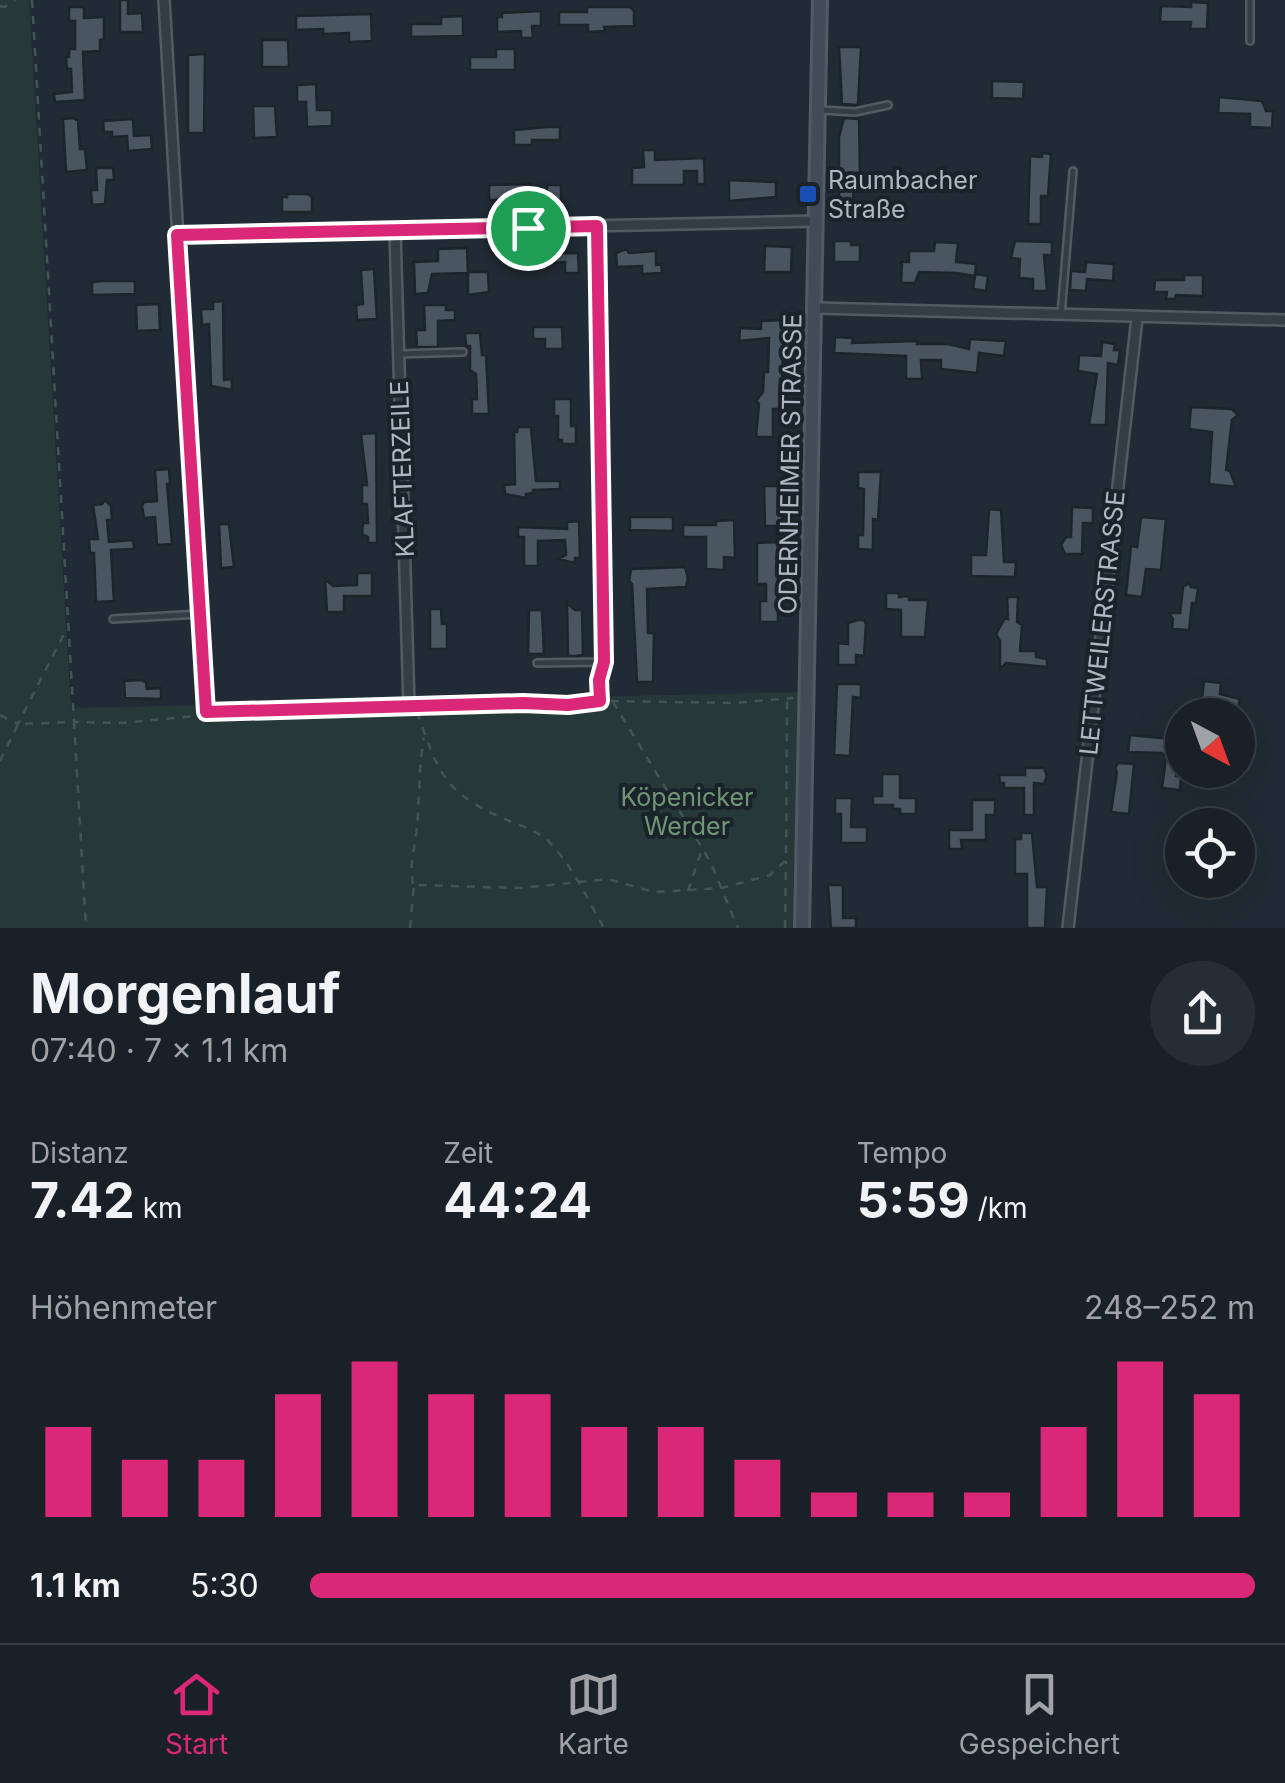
<!DOCTYPE html>
<html lang="de">
<head>
<meta charset="utf-8">
<style>
	body { margin:0; font-family:Inter,sans-serif; background:#262d34; color:#f1f3f6; height:100vh; display:flex; flex-direction:column; font-size:38px; white-space:nowrap }
	* { box-sizing:border-box; margin:0 }
	p { font-size:32px; color:#9fa3a8 }
	.icon { flex:none; width:55px; height:55px; fill:none; stroke:currentColor; stroke-width:2; stroke-linecap:round; stroke-linejoin:round }
	.map { position:relative; height:928px; overflow:hidden }
	.side { display:flex; flex-direction:column; background:#192028; flex:1 }
	.side>* { flex:none }
	.needle { width:65px; rotate:139deg }
	.controls { position:absolute; left:1165px; top:698px; display:grid; gap:20px }
	.controls a { display:grid; place-items:center; width:90px; height:90px; border-radius:50%; background:#192028; box-shadow:0 10px 40px #0002,0 0 0 2px #373e45; font-size:50px }
	.pin { position:absolute; display:grid; place-items:center; width:85px; height:85px; color:#fff; margin:-42px; border:5px solid #fff; border-radius:50%; box-shadow:0 2px 10px #0007 }
	.round { display:grid; place-items:center; flex:none; width:105px; height:105px; border-radius:52px; background:#262d34 }
	.head { display:flex; align-items:center; justify-content:space-between; height:170px; padding:0 30px }
	h1 { font-size:55px; font-weight:700; line-height:75px }
	.figures { display:grid; grid-template-columns:repeat(3,1fr); gap:15px; height:170px; padding:10px 30px }
	.figures div { display:grid; align-content:center }
	.figures b { font-size:50px; font-weight:700 }
	.figures small { font-size:28px; font-weight:400 }
	.figures p { font-size:28px }
	.chart { height:280px; padding:20px 30px }
	.chart p { display:flex; justify-content:space-between }
	.chart svg { width:100%; height:180px; margin-top:10px; stroke:#db2777; stroke-width:6 }
	ul { padding:0 30px; list-style:none; font-size:32px }
	li { display:grid; grid-template-columns:160px 120px 1fr; align-items:center; height:75px }
	li i { height:25px; border-radius:12px; background:#db2777 }
	.tab-bar { display:flex; justify-content:space-around; align-items:center; height:140px; border-top:2px solid #373e45; background:#192028; font-size:28px; color:#9fa3a8 }
	.tab-bar a { display:grid; justify-items:center; gap:5px }
	.tab-bar .current { color:#db2777 }
	.map>svg:first-child { display:block }
	.green { fill:#263938 }
	.building { fill:#495561; stroke:#1c242c; stroke-width:2.5 }
	.lines { fill:none; stroke-linecap:round; stroke-linejoin:round }
	.lane-casing { stroke:#525a64; stroke-width:10 }
	.street-casing { stroke:#525a64; stroke-width:14 }
	.secondary-casing { stroke:#525a64; stroke-width:18 }
	.path { stroke:#425456; stroke-width:2.5; stroke-dasharray:8 8; stroke-linecap:butt }
	.lane { stroke:#343d46; stroke-width:5 }
	.street { stroke:#343d46; stroke-width:9 }
	.secondary { stroke:#424c59; stroke-width:12 }
	.route-casing { stroke:#fff; stroke-width:20 }
	.route { stroke:#db2777; stroke-width:12 }
	.transit-dot { fill:#1a4fb4; stroke:#1a222a; stroke-width:4 }
	.labels { text-anchor:middle; stroke-width:8; stroke-linejoin:round; paint-order:stroke }
	.poi-label { font-size:25px; fill:#aeb7c3; stroke:#1a222a; text-anchor:start }
	.street-label { font-size:25px; fill:#aeb7c3; stroke:#1a222a }
	.park-label { font-size:25px; fill:#709676; stroke:#1a222a }
</style>
</head>
<body>
<div class="map">
<svg width="1285" height="928" viewBox="0 0 1285 928">
	<rect width="100%" height="100%" fill="#212b35"/>
	<!-- green -->
	<path class="green" d="M0,0h29l42,708 736,-16 -5,236h-802z"/>
	<!-- building -->
	<path class="building" d="M120,0h8v14l14,-1 1,19h-23z
		M1191,2l17,1 -1,26h-17l1,-7h-31l1,-16 30,1z
		M69,7h15v11l20,-1v22l-4,1v11l-17,1 2,48 -30,2 -1,-8 18,-2 -1,-23h-4l-1,-12h3v-8h6v-28h-6z
		M587,7h43l4,4v15l-30,1 1,4 -17,1v-7h-29v-13h28z
		M541,11v15h-9l1,12h-12v-7l-24,1v-15h5v-4z
		M371,14l1,27 -23,1v-9l-26,1v-5l-27,1v-14z
		M463,16v20l-52,1v-13h30v-7z
		M262,40h26l1,27h-27z
		M839,47h22l-3,58 -16,-1z
		M496,49h19v21h-45v-13h26z
		M205,54l-1,79h-16v-78z
		M992,81l32,1 -1,17 -31,-1z
		M316,84l1,26h15v16l-25,1 -1,-25h-9v-17z
		M1219,97l43,4 4,10h7l-1,17 -22,-1v-13l-32,-1z
		M253,106h22l2,31 -23,1z
		M73,118l5,3 2,28h5l2,21 -21,2 -3,-53z
		M844,118l15,1 1,54h-6l-1,30h-14v-66z
		M133,119l1,17 17,-1 1,14 -24,2 -1,-15 -15,1v-5h-8l-1,-11z
		M547,127h13v13h-28v5h-18v-15z
		M643,150h12v10l49,-2 1,26h-8v-13h-13v14h-52v-17l12,-1z
		M1042,153l9,1 -3,42h-7v28h-13l2,-68 12,1z
		M96,168h17l1,12h-7l-2,24 -13,1 -1,-15h6z
		M729,180l47,2v15l-47,4z
		M530,184v7l17,-1v-5h14v15h-14l1,5h-9v-6l-50,1v-15z
		M287,194h21l4,3v15h-30v-15h5z
		M834,241h17v4h9v17h-26z
		M1015,241l37,1v13h-8l3,36h-14v-12l-14,-1 1,-19 -9,-1z
		M935,242l23,1 -2,19 20,2 -1,10 13,2 -2,15 -13,-2 2,-13 -19,-3 -37,-1 -4,11h-14l1,-21h7v-11h25z
		M765,246l27,1 -1,25h-27z
		M467,248l1,24h20l1,20 -21,3v-22l-36,1 -4,19 -13,1 -1,-32 24,-1v-12z
		M512,248h11v6l55,-1 1,20h-14v-11l-52,4z
		M626,249l3,4 27,-2v14l5,-1 1,9 -20,1v-8l-25,1 -1,-14z
		M1086,262l28,2 -1,17 -26,-2 -1,12 -16,-1 1,-19 14,1z
		M374,269l3,50 -20,1 -1,-15 7,-1 -2,-34z
		M1184,275h19v21l-27,-1 -1,4h-9l1,-7h-13l1,-12h29z
		M103,281h32v13l-43,1v-13z
		M223,301l1,79 8,-1v11l-21,-4 -2,-62 -7,1 -1,-16h12v-7z
		M159,304l1,26 -23,1 -1,-26z
		M424,305h22v5h9v10l-17,1v26h-21l-1,-17h9z
		M784,320l2,39h-3l-1,20h-2v30h-7v28h-17l3,-33 -3,-3 7,-9 1,-20h4l1,-34 -30,3 1,-13 21,1v-8z
		M533,327h29l1,22h-18v-10h-12z
		M465,333h15l2,22h4l3,59h-17v-15h5l-1,-25 -6,-4v-24h-4z
		M835,337l18,1 -1,5 66,-2 -1,3h31l21,5 1,-10 36,2 -2,15 -25,-3 -2,20 -36,-4v-9h-20l1,19h-16v-23l-72,-3z
		M1102,342l13,2 -1,6h6l-2,15 -10,-2 -2,62h-17l8,-51 -19,-3 1,-16 22,1z
		M554,399h17v27h5v18h-14v-4h-4v-24h-4z
		M1191,407l41,2 6,6 -6,5 -6,50 4,1 6,16 -27,-3 3,-52 -23,-3z
		M518,427h13l5,54h24v8l-27,1v3l-7,1v4l-21,-4 -1,-9 11,-1 -1,-52h3z
		M376,433l1,110h-9v-6l-6,-3 1,-11h5l-1,-19h-5v-19h5l-6,-51z
		M169,469l1,15h-3l5,60 -15,1 -2,-28 -11,1 -2,-12 2,-4 13,-1 -2,-31z
		M858,472h23l-3,48 -5,-1v31l-15,-1v-14h5l1,-46 -6,-1z
		M764,486h18v40h-17z
		M105,500l6,6 1,14h-5l2,22 24,-2 1,9 -23,1 3,51 -18,1 -2,-49h-4l-1,-14h9l-5,-34 9,-1z
		M1072,507l21,1v15h-10l-1,31h-17l-4,-9 5,-8h5z
		M989,509l12,1 3,52h12l-1,15 -44,-1v-21h15z
		M630,517h43v14l-43,-1z
		M1141,517l25,2 -5,51 -15,-1 -4,28 -16,-2 5,-49 6,1z
		M734,520l1,38 -11,-1v13l-18,-1v-32h-23v-12h33v-4z
		M579,521l1,37h-5v5l-17,-4 8,-4 -1,-15 -27,1v25h-14v-29h-6v-10l49,2v-7z
		M219,524h10l5,43 -13,1z
		M778,542v80h-18v-21h6v-17h-9v-41z
		M685,567l3,11 -2,9 -39,2 1,44h6l-1,49h-16l-5,-98 -3,-3 2,-12z
		M357,573h15v23h-28v16h-17l-2,-33 8,7 24,-1z
		M1189,583l2,4 7,1 -2,15h-4l-3,27 -17,-1 1,-10 -4,-6h11l3,-26z
		M886,593h13v4l10,-1v4h19l-3,37h-24v-27l-15,-1z
		M1007,597h11l-1,25 5,3 -2,26h16v6l11,2v8l-41,-4 -6,6v-28l-4,-7 9,-16 3,1z
		M567,603l8,7h7l1,44 -6,2h-9z
		M430,609h11l1,15h5v25h-17z
		M529,610h13l2,44h-16z
		M858,620h6l2,4 -2,32 -8,-1v10h-18v-22l10,1v-21z
		M141,680l5,2 1,7 14,-1v11l-36,-1 -1,-17z
		M1204,681l17,2 -1,11 20,5 -3,13 -28,-6 -1,9h-8z
		M837,684h24v14l-8,-1 -3,59 -16,-1z
		M1130,735l51,5 -5,36 5,1 -1,13 -18,-2 4,-31 -4,-4 -34,-1z
		M1118,763l16,1 -5,50 -18,-2 6,-40 -2,-4z
		M1025,768h19l3,8 -3,8 -10,-1v32h-10v-27h-20v-5h-4l-1,-8h26z
		M882,774h18v24h16v16h-16v-5h-7v-4h-20v-9h9z
		M835,798h17l-1,29h16v16h-26v-29h-6z
		M972,800h23v15h-9v25h-25l1,9h-13v-19h23z
		M1021,833h11l5,54h10l-2,41h-18v-54h-12v-35h6z
		M828,885h15v33h13v10h-25z"/>
	<g class="lines">
		<!-- lane casing -->
		<g class="lane-casing">
			<path id="lane" d="M1250,41v-41
				M821,110l34,2 33,-7
				M1061,315l12,-144
				M399,354l64,-2
				M113,619l87,-5
				M537,663l67,-1"/>
		</g>
		<!-- street casing -->
		<g class="street-casing">
			<path id="street" d="M164,0l42,712
				M597,225l7,437 -5,18 1,21
				M395,231l14,475
				M177,235l640,-14
				M816,308l469,12
				M1068,928l69,-610"/>
		</g>
		<!-- secondary casing -->
		<g class="secondary-casing">
			<path id="secondary" d="M802,928l18,-928"/>
		</g>
		<!-- path -->
		<path class="path" d="M32,0l42,722 47,1 74,-7
			M0,6l5,1 10,-7
			M611,701l123,2 59,-5
			M613,702l97,159 28,67
			M417,706l172,-3
			M217,710l182,-4
			M417,712c21,58 24,78 83,105 17,8 36,12 49,25 23,23 39,58 55,86
			M0,715l18,9 49,-96
			M0,761l18,-37 56,-2 12,206
			M413,884c-4,-20 2,-37 4,-56 3,-31 1,-60 7,-90
			M688,891l13,-39
			M410,928l4,-43 108,3 86,-9 46,13 68,-4 48,-13 16,-15 1,-161
			M785,928l1,-67"/>
		<!-- lane -->
		<use href="#lane" class="lane"/>
		<!-- street -->
		<use href="#street" class="street"/>
		<!-- secondary -->
		<use href="#secondary" class="secondary"/>
	</g>
	<g class="lines">
		<!-- route casing -->
		<g class="route-casing">
			<path id="route" d="M597,226l7,436 -5,18 1,21 -32,4 -45,-2 -317,9 -29,-477z"/>
		</g>
		<!-- route -->
		<use href="#route" class="route"/>
	</g>
	<!-- markers -->
	<rect class="transit-dot" x="798" y="184" width="20" height="20" rx="5"/>
	<g class="labels">
		<!-- poi labels -->
		<g class="poi-label">
			<text x="828" y="189">Raumbacher<tspan x="828" dy="29">Straße</tspan></text>
		</g>
		<!-- street labels -->
		<g class="street-label">
			<text transform="translate(790 464) rotate(-89)" y="9">ODERNHEIMER STRASSE</text>
			<text transform="translate(402 469) rotate(-92)" y="9">KLAFTERZEILE</text>
			<text transform="translate(1102 623) rotate(-84)" y="9">LETTWEILERSTRASSE</text>
		</g>
		<!-- park labels -->
		<g class="park-label">
			<text x="687" y="806">Köpenicker<tspan x="687" dy="29">Werder</tspan></text>
		</g>
	</g>
</svg>
<div class="controls">
<a><svg class="needle" viewBox="-14 -14 28 28"><path d="M0-13l5 13h-10z" fill="#e53935"/><path d="M0 13l5-13h-10z" fill="#9fa3a8"/></svg></a>
<a><svg class="icon" aria-label="locate" viewBox="0 0 24 24"><circle cx="12" cy="12" r="6"/><path d="M12 2v4M12 18v4M2 12h4M18 12h4"/></svg></a>
</div>
<div class="pin" style="left:528px;top:228px;background:#1e9e55"><svg class="icon" aria-label="arrive" viewBox="0 0 24 24"><path d="M6 21V4h12l-3 4 3 4H6"/></svg></div>
</div>
<section class="side">
<div class="head"><div><h1>Morgenlauf</h1><p>07:40 · 7 × 1.1 km</p></div><a class="round"><svg class="icon" aria-label="share" viewBox="0 0 24 24"><path d="M12 15V3M7 8l5-5 5 5M5 13v7h14v-7"/></svg></a></div>
<div class="figures">
<div><p>Distanz</p><b>7.42<small> km</small></b></div>
<div><p>Zeit</p><b>44:24</b></div>
<div><p>Tempo</p><b>5:59<small> /km</small></b></div>
</div>
<div class="chart"><p><span>Höhenmeter</span>248–252 m</p>
<svg viewBox="0 0 160 44" preserveAspectRatio="none"><path d="M5 44V22M15 44V30M25 44V30M35 44V14M45 44V6M55 44V14M65 44V14M75 44V22M85 44V22M95 44V30M105 44V38M115 44V38M125 44V38M135 44V22M145 44V6M155 44V14"/></svg>
</div>
<ul>
<li><b>1.1 km</b>5:30<i style="width:100%"></i></li>
</ul>
</section>
<nav class="tab-bar">
<a class="current"><svg class="icon" aria-label="home" viewBox="0 0 24 24"><path d="M3 11l9-7 9 7M6 9v11h12V9"/></svg>Start</a>
<a><svg class="icon" aria-label="map" viewBox="0 0 24 24"><path d="M3 6l6-2 6 2 6-2v14l-6 2-6-2-6 2zM9 4v14M15 6v14"/></svg>Karte</a>
<a><svg class="icon" aria-label="saved" viewBox="0 0 24 24"><path d="M7 4h10v16l-5-4-5 4z"/></svg>Gespeichert</a>
</nav>
</body>
</html>
